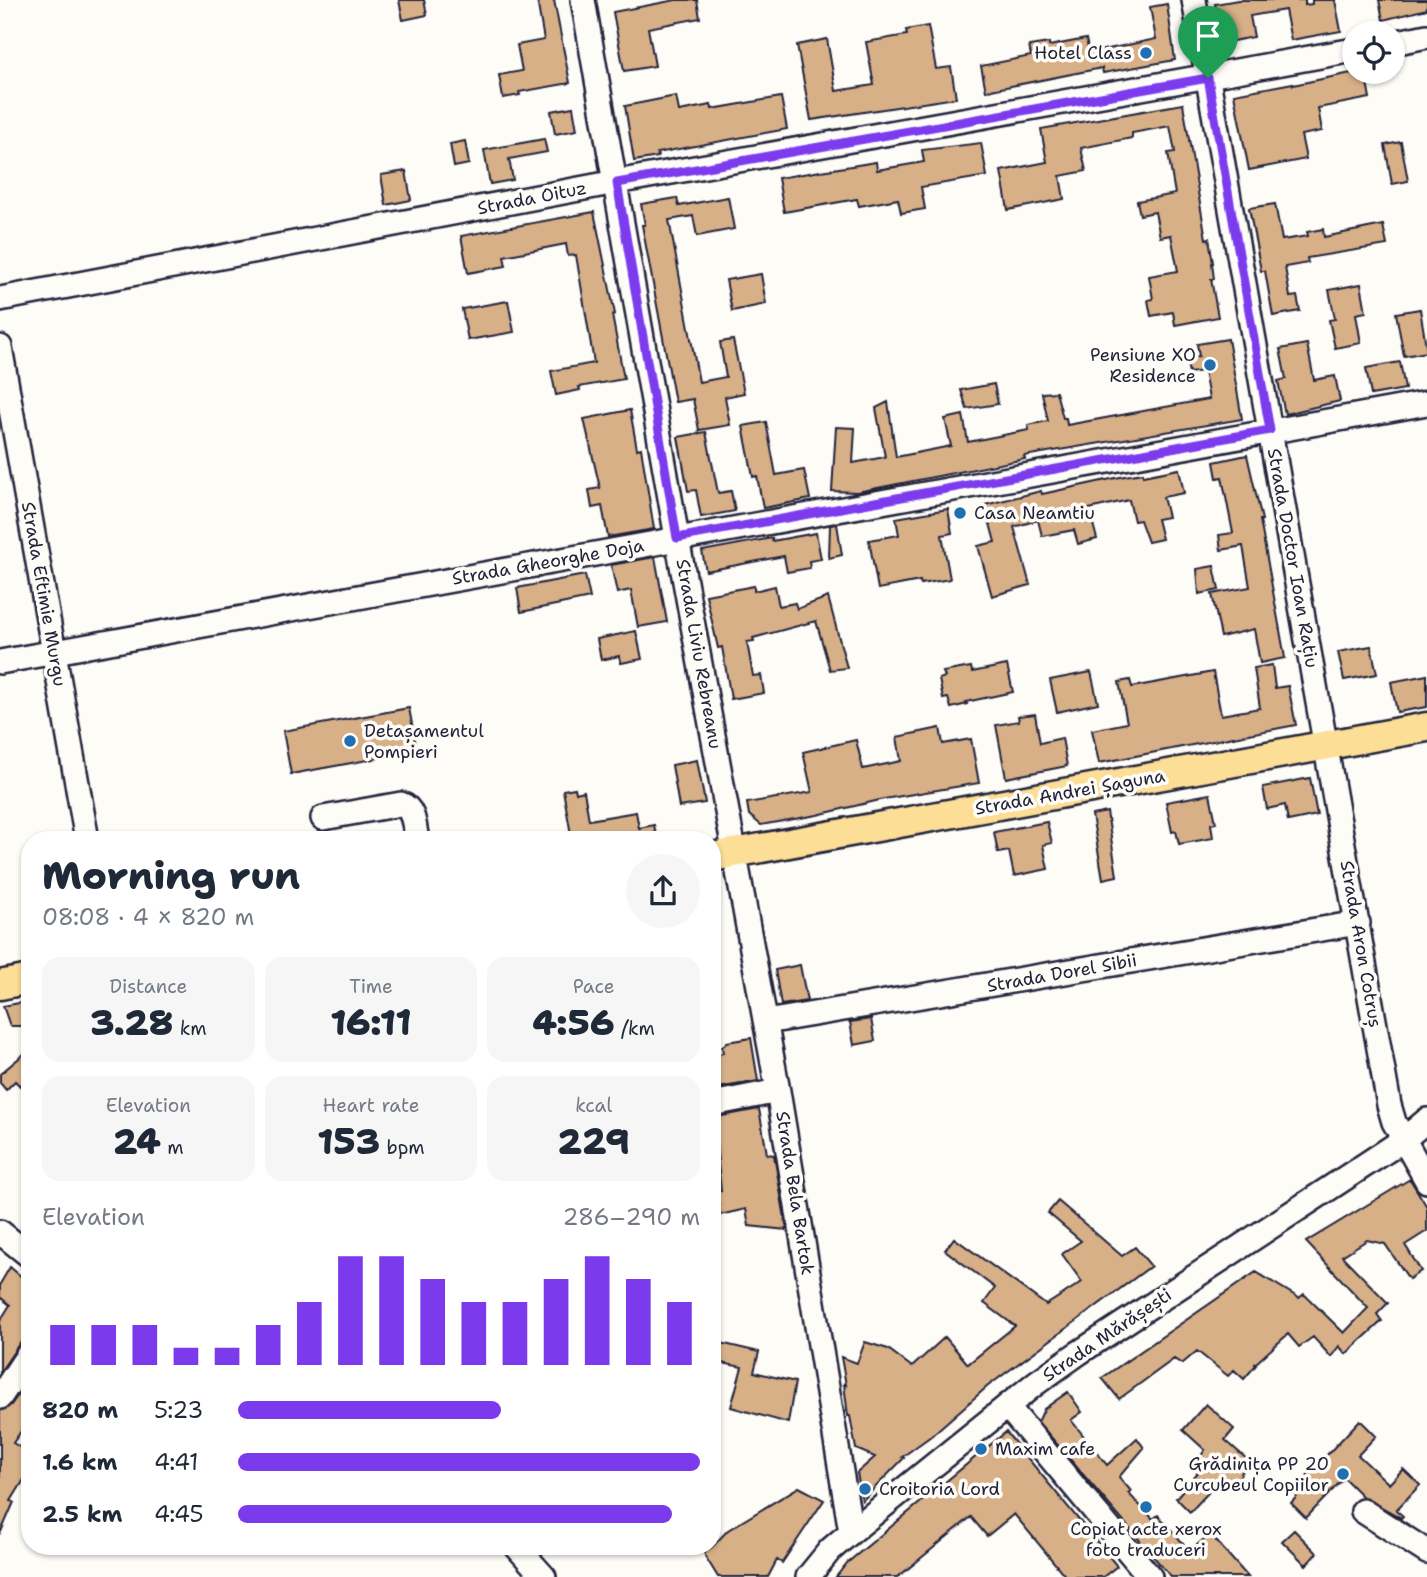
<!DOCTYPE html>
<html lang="en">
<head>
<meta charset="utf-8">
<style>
	body { margin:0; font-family:"Shantell Sans",sans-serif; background:#f6f6f7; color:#1f2937; height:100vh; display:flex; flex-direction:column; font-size:26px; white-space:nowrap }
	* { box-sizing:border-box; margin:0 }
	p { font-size:23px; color:#747a83 }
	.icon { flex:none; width:38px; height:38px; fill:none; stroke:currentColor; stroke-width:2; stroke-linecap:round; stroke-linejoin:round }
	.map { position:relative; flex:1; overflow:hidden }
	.side { position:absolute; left:21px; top:831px; width:700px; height:724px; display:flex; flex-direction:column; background:#fff; border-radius:28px; box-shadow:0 2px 5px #0004 }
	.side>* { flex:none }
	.buttons { position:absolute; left:1342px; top:21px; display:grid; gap:14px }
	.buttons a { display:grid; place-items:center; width:63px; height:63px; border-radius:50%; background:#fff; box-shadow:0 2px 5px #0004; font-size:35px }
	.pin { position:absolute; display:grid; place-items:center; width:60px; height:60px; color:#fff; margin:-72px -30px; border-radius:50% 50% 50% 0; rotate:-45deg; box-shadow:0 0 7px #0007 }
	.pin .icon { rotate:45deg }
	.round { display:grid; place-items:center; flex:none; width:74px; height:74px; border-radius:37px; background:#f6f6f7 }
	.headline { display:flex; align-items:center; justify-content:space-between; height:119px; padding:0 21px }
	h1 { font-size:38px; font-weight:800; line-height:52px }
	.figures { display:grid; grid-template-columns:repeat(3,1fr); gap:10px; height:119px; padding:7px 21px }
	.figures div { display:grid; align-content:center; border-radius:18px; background:#f6f6f7; text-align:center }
	.figures b { font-size:35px; font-weight:800 }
	.figures small { font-size:19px; font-weight:400 }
	.figures p { font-size:19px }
	.chart { height:196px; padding:14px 21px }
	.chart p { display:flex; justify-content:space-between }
	.chart svg { width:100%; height:126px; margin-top:7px; stroke:#7c3aed; stroke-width:6 }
	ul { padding:0 21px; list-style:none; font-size:23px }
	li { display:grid; grid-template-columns:112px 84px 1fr; align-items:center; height:52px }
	li i { height:18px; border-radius:9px; background:#7c3aed }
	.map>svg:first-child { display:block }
	.building { fill:#d7b088; stroke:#22223b; stroke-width:2 }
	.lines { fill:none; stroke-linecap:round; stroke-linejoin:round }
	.minor-casing { stroke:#22223b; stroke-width:28 }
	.major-casing { stroke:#22223b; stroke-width:33 }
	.minor { stroke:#fdfcf7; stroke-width:23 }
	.major { stroke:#fcde96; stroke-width:28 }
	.route-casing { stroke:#fff; stroke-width:14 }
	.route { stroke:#7c3aed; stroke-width:9 }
	.poi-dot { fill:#1f6fb2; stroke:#fdfcf7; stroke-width:2.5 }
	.labels { text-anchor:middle; stroke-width:7; stroke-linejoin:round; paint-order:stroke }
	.poi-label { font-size:18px; fill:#22223b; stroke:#fdfcf7; text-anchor:start }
	.street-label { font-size:18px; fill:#22223b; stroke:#fdfcf7 }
</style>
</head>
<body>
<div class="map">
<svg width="1427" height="1577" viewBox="0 0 1427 1577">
	<rect width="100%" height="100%" fill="#fdfcf7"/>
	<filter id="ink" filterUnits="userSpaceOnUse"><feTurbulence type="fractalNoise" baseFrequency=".0143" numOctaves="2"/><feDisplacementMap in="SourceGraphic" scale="14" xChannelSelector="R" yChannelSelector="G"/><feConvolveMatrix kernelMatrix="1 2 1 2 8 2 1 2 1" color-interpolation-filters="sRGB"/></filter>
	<g filter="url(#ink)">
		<!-- building -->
		<path class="building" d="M399,0h25l3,15 -24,5z
			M537,0h17l16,83 -51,9 1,3 -17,3 -4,-23 23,-4 -5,-26 27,-5z
			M676,0h21l3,18 -52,10 7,38 -31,5 -11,-59z
			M1238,0h67v5l7,-1v-4h23l6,31 -50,9 -6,-30 -35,6 4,21 -32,6 -7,-39z
			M1379,0h48v9l-44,11z
			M1167,4l8,56 -72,13 -1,-5 -116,23 -5,-25 50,-10 -2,-10 20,-3v3l37,-7 3,14 67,-14 -6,-32z
			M928,26l8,43 15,-2 5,31 -145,22 -14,-75 30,-6 9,52 38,-6 -8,-43 41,-7 -1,-5z
			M1356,72h9l5,26 -52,10 4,23 -21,4 5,24 -57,11 -15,-76 59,-11v2z
			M676,96l3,15 32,-6 1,4 69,-12 6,32 -130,24 1,4 -24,4 -9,-55z
			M1183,104l23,135 3,-1 4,25h-1l2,16h-3l7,38 -43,8 -2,-13 -22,4 -3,-16 5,-1 -4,-23 29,-5 -7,-36 -11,2 -5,-25 -15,3 -3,-14 38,-7 -7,-41 7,-1 -5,-26 -38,7v5l-51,10 5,23 -26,5 4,23 -56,11 -7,-39 46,-9 -6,-33z
			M573,107l4,23 -22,4 -4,-23z
			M544,139l3,13 -38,7 4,21 -23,4 -6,-34z
			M465,141l4,23 -15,3 -4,-23z
			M1401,142l7,39 -16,3 -7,-39z
			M981,143l6,33 -66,11 4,22 -24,4 -3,-14 -39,7 -2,-7 -73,13 -6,-34 98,-16 1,8 47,-8 -2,-12z
			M406,171l5,29 -25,5 -5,-30z
			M728,197l6,32 -37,7 -4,-20 -24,4 30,162 27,-5 -6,-35 13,-2 11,53 -19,4 5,28 -31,5 -6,-31 -18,3 -33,-177h3l-4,-21 36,-6 2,8z
			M1275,204l7,36 26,-4 -1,-4 16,-3 1,8 59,-12 4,20 -80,13 1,5 -23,4 5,30 7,-1 3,15 -27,5 -8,-45h-4l-12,-63z
			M594,212l21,102 -3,1 12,64 -45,8 1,3 -24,5 -5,-24 43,-8 -18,-108 -8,1 -2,-12 -62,12 2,10 -38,7 -7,-37z
			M761,274l5,30 -34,7 -6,-31z
			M1361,284l5,28 -10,2 5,29 -26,5 -6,-28 6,-1 -6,-29z
			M508,301l6,31 -46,8 -6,-31z
			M1420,309l7,43 -23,4 -8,-43z
			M1228,339l14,80 -218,37 1,3 -168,33 -25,-1 4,-64 19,1 -2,35 32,-6 -9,-49 12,-6 8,55 55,-11 -6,-27 18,-4 5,27 61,-12 -1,-5 20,-4 -6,-28 14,-1 7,26h3l1,7 142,-26 -5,-28 -15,2 -3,-14 13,-3 -2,-12z
			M1307,344l7,36 21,-4 5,25 -55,13 -7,-33 8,-2 -6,-30z
			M1400,362l5,27 -34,6 -5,-27z
			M994,384l4,20 -31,5 -6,-19z
			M630,410l7,39 4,-1 13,81 -46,8 -6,-31 -10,2 -3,-18 11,-2 -16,-69z
			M766,422l10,53 28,-5 6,29 -47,9 -6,-32 -4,1 -10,-51z
			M706,432l12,61 13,-2 4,20 -34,6 -5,-27 -8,1 -10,-54z
			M1247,455l15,65h-2l25,138 -25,5 -6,-34 -33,8 -9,-43 38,-7 -7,-41 -22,4 -2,-15 14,-2 -11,-56 -5,1 -3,-16z
			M1179,469l5,24 -21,4 5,20 -11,2 5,20 -14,3 -8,-22 -6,1 -5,-21 -40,9 8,30 -19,5 -4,-14 -32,6 -4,-16 -24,7 16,58 -38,11 -14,-50 17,-4 -10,-37 56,-14 1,3 83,-18 18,-3v3z
			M948,509l4,24 -10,2 8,44 -29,5 -1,-3 -42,8 -9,-49 30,-5 -3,-17z
			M837,524l5,31 -13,3 1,-33z
			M816,533l5,26 -12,2 1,7 -23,4 -3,-16 -78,15 -4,-20 70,-13v3z
			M655,557l12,65 -29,5 -7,-37 -14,3 -6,-28z
			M1214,566l5,24 -20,4 -2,-25z
			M585,575l5,23 -69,14 -4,-24z
			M754,586v5l21,-5 4,20 16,-3 2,6 31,-12 19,71 -17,2 -14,-49 -63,17 1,3 -7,1 6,34 8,-1 3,18 -33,6 -9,-52 -4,1 -12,-53z
			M636,631l6,28 -21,4 -2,-7 -18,4 -4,-21z
			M1371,646l6,28 -33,6 -6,-28z
			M1007,665l6,27 -47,10 1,2 -16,4 -3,-10 -5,1 -4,-20 6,-2 -2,-5 28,-5 1,5z
			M1272,665l3,23 13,-2 8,39 -197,38 -7,-33 35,-7 -8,-41 11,-2 2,7 81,-15 8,43 39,-7 -6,-40z
			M1091,672l7,31 -41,9 -7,-32z
			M1427,675v32l-30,5 -6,-30z
			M409,708l8,43 -126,23 -8,-43z
			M1035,714l5,29 22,-5 5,28 -61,12 -10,-53 23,-4 -1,-5z
			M940,728l3,16 28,-5 8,44 -95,16 -67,16 -56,10 -12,-10 -2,-12 65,-11 -9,-40 53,-12 7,29 38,-8 -4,-24z
			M697,760l8,43 -26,4 -7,-42z
			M1310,778l7,37 -29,6 -3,-16 -18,4 -4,-22z
			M575,788l1,5 8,-2 5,29 47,-8 3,16 15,-3 3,15h-85l-9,-50z
			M1210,794l6,29 -5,1 2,14 -34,6 -3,-13 -4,1 -6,-30z
			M1107,812l10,64 -14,3 -11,-64z
			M1047,822l5,21 -9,2 5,24 -34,7 -5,-25 -11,2 -4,-21z
			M800,965l7,36 -26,4 -6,-35z
			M30,1001v25h-20l-7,-20z
			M871,1019l4,22 -21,4 -4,-23z
			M751,1038l7,43 -46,8v-33l11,-3 -1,-6 5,-5z
			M30,1049v28l-10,9 -5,-5 -9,9 -6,-7v-9z
			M759,1109l8,45 7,1 13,75 -38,-4 -3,-17 -26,6 -1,-10 -7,1v-14l9,-1 -5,-47h-4v-26z
			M1410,1179l17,28v24l-22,14 16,26 -12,8 -24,-35 -18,-4 -25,16 46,47 -11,11 5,7 -36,33 -7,-8 -8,11 -18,-20 -14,10 -11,-13 -33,30 1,1 -12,14 -10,-9 -6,6 -31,-25 -15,13 -8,-5 -55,40 -17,-21 154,-106 43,26 5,-4 40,39 24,-25 -62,-66z
			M1058,1201l64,55 13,-9 16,19 -163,120 -57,50 -29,21 2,1 -42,43 -5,-28 18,-16 -19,-8 -6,-33h-2l-4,-32 2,1 -5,-28 16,6 8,-21 23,7 24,18 33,-30 23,27 47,-38 -31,-23 11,-15 -50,-38 9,-12 92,67 36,-23 -20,-28 19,-13 -33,-28z
			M10,1267l20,17v54l-11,6 -19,28v-51l10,-16 -10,-8v-13z
			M712,1341l47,11 -5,20 41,10 -7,41 -57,-16 11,-40 -30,-6z
			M30,1378v31l-8,12 4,3 -13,19 17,10v17l-19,31 3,1 -14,32v-123l11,-6z
			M1068,1392l14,20 -11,8 36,45 30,-27 7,10 -25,29 12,14 -3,2 25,26 5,-4 32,36 20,-17 38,43h-77l-133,-155 6,-13z
			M1206,1404l28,25 -9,11 24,21 -15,24 -11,-8 -33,35 -14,-14 24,-28 -5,-6 10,-14 -22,-20z
			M1360,1420l16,16 -18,19 31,29 14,-15 17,16 -24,25 7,6 -2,2 -38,-21 -19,-19 -38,40 -15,-15 21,-23 -5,-4z
			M1006,1432l111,134 -14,11h-37l-52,-63 -27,22 -16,-19 -73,60h-62l11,-14z
			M799,1487l25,13 -42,63 -5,-3 -9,17h-50l-13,-21v-5l7,-4 16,-17z
			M1294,1530l23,23 -11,12 -24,-24z"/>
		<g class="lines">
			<!-- minor casing -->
			<g class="minor-casing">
				<path id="minor" d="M583,0l94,538 101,553 73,441
					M1194,0l195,1105 5,17 33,59
					M1393,43l34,-7
					M0,299l616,-117 738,-132
					M0,347l87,493
					M0,662l1427,-259
					M323,818l78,-14c14,5 13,23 16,36
					M766,1022l592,-99
					M712,1104l66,-13
					M0,1232l30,24
					M0,1397l30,-45
					M1007,1406l143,171
					M1363,1511l64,41
					M517,1547l27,30
					M808,1577l22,-27 21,-18 185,-149 41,-29 326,-214 24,-20"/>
			</g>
			<!-- major casing -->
			<g class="major-casing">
				<path id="major" d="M712,857l715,-130
					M0,985l30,-6"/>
			</g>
			<!-- minor -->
			<use href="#minor" class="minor"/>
			<!-- major -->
			<use href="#major" class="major"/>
		</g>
	</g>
	<g class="lines" filter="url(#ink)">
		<!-- route casing -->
		<g class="route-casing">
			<path id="route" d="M1208,78l62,352 -593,108 -60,-355z"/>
		</g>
		<!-- route -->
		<use href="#route" class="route"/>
	</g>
	<!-- markers -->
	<g class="poi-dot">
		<circle cx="1146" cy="53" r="7"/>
		<circle cx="1210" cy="365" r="7"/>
		<circle cx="960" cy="513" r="7"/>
		<circle cx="350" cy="741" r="7"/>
		<circle cx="981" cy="1449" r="7"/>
		<circle cx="1343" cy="1474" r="7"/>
		<circle cx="865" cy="1489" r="7"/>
		<circle cx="1146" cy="1507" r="7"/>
	</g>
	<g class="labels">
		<!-- poi labels -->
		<g class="poi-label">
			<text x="1132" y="59" text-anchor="end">Hotel Class</text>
			<text x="1196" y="361" text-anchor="end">Pensiune XO<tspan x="1196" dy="21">Residence</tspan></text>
			<text x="974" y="519">Casa Neamtiu</text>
			<text x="364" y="737">Detașamentul<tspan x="364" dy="21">Pompieri</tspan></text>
			<text x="995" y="1455">Maxim cafe</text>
			<text x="1329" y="1470" text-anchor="end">Grădinița PP 20<tspan x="1329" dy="21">Curcubeul Copiilor</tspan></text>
			<text x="879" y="1495">Croitoria Lord</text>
			<text x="1146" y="1535" text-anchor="middle">Copiat acte xerox<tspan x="1146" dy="21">foto traduceri</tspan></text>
		</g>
		<!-- street labels -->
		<g class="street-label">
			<text transform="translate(532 198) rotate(-11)" y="6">Strada Oituz</text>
			<text transform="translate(1293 558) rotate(80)" y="6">Strada Doctor Ioan Rațiu</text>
			<text transform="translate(548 562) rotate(-10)" y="6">Strada Gheorghe Doja</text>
			<text transform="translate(44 594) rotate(80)" y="6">Strada Eftimie Murgu</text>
			<text transform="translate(699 654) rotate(80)" y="6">Strada Liviu Rebreanu</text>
			<text transform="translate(1070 792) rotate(-10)" y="6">Strada Andrei Șaguna</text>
			<text transform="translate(1361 944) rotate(80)" y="6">Strada Aron Cotruș</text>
			<text transform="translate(1062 973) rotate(-10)" y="6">Strada Dorel Sibii</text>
			<text transform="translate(795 1193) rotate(81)" y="6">Strada Bela Bartok</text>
			<text transform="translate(1107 1335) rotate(-34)" y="6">Strada Mărășești</text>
		</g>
	</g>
</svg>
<div class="buttons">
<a><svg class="icon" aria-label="locate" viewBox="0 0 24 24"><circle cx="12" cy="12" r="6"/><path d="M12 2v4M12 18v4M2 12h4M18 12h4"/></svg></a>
</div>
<div class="pin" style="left:1208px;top:78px;background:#1e9e55"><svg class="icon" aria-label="arrive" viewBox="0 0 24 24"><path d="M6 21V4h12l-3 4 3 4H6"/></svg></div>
<section class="side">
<div class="headline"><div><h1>Morning run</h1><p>08:08 · 4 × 820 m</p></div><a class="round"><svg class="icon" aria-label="share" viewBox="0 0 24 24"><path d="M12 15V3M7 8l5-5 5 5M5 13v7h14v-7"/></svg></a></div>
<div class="figures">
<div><p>Distance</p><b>3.28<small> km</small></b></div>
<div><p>Time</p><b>16:11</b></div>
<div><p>Pace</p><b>4:56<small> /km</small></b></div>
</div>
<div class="figures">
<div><p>Elevation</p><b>24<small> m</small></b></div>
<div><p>Heart rate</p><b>153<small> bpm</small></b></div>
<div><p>kcal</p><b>229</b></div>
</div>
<div class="chart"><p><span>Elevation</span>286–290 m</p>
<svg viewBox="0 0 160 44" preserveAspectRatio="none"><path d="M5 44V30M15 44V30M25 44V30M35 44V38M45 44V38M55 44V30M65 44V22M75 44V6M85 44V6M95 44V14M105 44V22M115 44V22M125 44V14M135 44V6M145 44V14M155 44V22"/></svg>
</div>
<ul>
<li><b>820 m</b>5:23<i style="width:57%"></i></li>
<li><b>1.6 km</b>4:41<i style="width:100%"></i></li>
<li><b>2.5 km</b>4:45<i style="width:94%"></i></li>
</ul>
</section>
</div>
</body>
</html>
